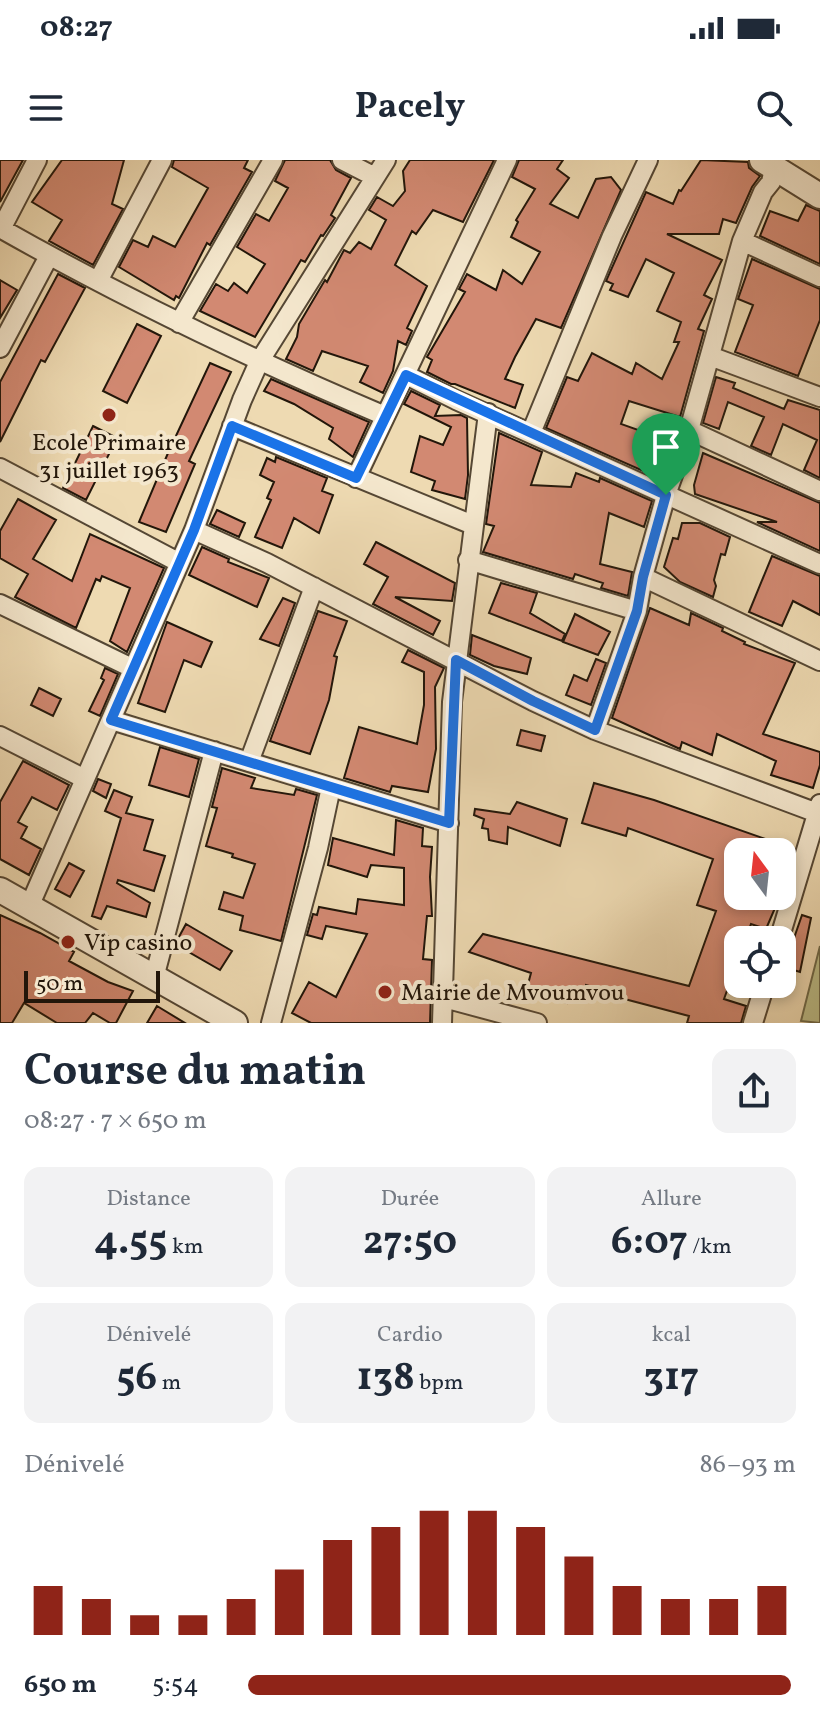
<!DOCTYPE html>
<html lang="fr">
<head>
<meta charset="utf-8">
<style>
	body { margin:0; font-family:Vollkorn,serif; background:#f2f2f3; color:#1f2937; height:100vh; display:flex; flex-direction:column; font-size:30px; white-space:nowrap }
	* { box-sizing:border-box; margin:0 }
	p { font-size:26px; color:#747a83 }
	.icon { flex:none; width:44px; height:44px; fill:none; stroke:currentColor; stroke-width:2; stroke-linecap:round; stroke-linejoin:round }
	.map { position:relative; height:863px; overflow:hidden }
	.details { display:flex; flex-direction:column; background:#fff; flex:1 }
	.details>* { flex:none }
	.needle { width:52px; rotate:345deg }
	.tools { position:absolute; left:724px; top:678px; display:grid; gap:16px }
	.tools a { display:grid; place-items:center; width:72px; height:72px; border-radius:16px; background:#fff; box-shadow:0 4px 12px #0003; font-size:40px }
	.scale { position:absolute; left:24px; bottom:20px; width:136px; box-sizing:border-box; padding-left:8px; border:4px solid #22160a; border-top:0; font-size:22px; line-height:28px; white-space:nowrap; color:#22160a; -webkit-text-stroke:6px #f4e7cd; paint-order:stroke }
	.pin { position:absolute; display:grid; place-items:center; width:68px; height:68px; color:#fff; margin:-82px -34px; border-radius:50% 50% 50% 0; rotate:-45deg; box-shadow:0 0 8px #0007 }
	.pin .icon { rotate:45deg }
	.round { display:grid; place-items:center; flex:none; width:84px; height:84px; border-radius:16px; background:#f2f2f3 }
	.head { display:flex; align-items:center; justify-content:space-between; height:136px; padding:0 24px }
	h1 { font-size:44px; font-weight:700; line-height:60px }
	.stats { display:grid; grid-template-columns:repeat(3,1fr); gap:12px; height:136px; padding:8px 24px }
	.stats div { display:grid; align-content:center; border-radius:16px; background:#f2f2f3; text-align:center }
	.stats b { font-size:40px; font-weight:700 }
	.stats small { font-size:22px; font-weight:400 }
	.stats p { font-size:22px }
	.chart { height:224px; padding:16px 24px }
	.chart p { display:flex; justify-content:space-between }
	.chart svg { width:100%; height:144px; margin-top:8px; stroke:#8f2418; stroke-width:6 }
	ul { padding:0 24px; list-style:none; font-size:26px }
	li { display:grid; grid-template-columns:128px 96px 1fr; align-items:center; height:60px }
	li i { height:20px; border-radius:10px; background:#8f2418 }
	.status { display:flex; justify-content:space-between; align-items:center; height:56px; padding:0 40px; background:#fff; direction:ltr }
	.status svg { height:22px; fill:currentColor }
	header { display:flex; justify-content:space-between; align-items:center; height:104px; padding:0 24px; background:#fff; font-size:36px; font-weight:700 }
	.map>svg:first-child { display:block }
	.green { fill:#bcbe89; stroke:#6f6a4a; stroke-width:2 }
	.building { fill:#d28972; stroke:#22160a; stroke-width:2 }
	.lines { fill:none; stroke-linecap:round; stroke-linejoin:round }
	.minor-casing { stroke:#554734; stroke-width:22 }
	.tertiary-casing { stroke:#554734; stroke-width:28 }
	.minor { stroke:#f4e7cd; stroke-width:18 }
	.tertiary { stroke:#f4e7cd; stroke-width:24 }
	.route-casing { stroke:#fff; stroke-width:16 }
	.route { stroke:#1a73e8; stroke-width:10 }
	.poi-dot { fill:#8f2418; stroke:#f4e7cd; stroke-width:3 }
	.labels { text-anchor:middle; stroke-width:8; stroke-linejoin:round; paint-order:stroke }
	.poi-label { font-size:24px; fill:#22160a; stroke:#f4e7cd; text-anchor:start }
</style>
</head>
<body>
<div class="status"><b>08:27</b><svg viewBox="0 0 49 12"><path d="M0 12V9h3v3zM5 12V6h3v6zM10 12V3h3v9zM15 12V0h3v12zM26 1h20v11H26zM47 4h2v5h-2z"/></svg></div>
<header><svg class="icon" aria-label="menu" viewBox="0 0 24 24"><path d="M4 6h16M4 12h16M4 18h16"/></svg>Pacely<svg class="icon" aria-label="search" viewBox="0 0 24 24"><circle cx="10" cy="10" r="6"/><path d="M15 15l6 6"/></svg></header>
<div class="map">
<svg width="820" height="863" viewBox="0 0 820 863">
	<rect width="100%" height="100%" fill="#eedab2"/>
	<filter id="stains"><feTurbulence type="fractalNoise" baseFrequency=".0025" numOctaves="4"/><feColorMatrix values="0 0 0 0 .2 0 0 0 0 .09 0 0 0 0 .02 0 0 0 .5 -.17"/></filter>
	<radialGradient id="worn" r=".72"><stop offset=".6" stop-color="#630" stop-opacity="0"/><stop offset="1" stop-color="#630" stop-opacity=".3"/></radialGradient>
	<!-- green -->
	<path class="green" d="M820,786v77l-19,-2z"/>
	<!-- building -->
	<path class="building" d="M0,0h23l-23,42z
		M62,0h62l-12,44 11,5 -30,56 -44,-24 13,-21 -30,-18z
		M174,0h74l-4,8 8,4 -42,73 -3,-2 -28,55 -3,-2 -2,4 -55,-33 14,-27 15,7 5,-11 22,11 33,-59 -36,-21z
		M285,0h45l6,10 15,8 -20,37 4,3 -12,18 -2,-1 -16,27 -4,-2 -46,77 -55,-26 16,-27 12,7 6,-8 13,10 18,-29 -28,-17 19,-33 13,7 19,-33 -13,-7z
		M410,0h84l-31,62 -30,-12 -17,24 -4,-3 -17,34 32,21 -20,42 5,3 -6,14 -8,-4 -5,30 -10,22 -23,-11 8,-16 -46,-15 -9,20 -27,-12 11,-22 2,-13 26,-44 2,2 17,-32 6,3 9,-11 12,7 15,-29 -17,-10 8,-13 16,9 12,-15 -2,-20z
		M519,0h44l-6,9 12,9 -19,26 28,14 18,-39 15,-2 10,13 -60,138 -25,-9 -21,38 -10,22 18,6 -8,23 -60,-24h-4l-24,-12 5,-12 -5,-3 38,-65 -6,-3 8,-15 29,16 7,-20 19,14 18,-32 -29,-15 7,-15 -2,-2 19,-31 -23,-12z
		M701,0l47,2 1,6 11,8 -8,11 -16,36 -13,-4 -4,15h-52l55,26 -18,35 8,4 -14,30 6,2 -24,86 -51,-16 -8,23 51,18 -13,36 -113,-50 21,-51 11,4 14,-28 40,21 4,-11 26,16 17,-37h-5l7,-20 -24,-11 17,-38 -28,-14 -18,38 -18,-7 3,-6 -7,-3 40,-89 27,12 6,-14 2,1z
		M806,45l14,6v53l-60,-28 10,-25 28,10z
		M752,99l68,30v31l-22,56 -63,-24 18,-47 -15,-6z
		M58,114l27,14 -40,74 -4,-2 -41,82v-60z
		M0,120l17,10 -17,28z
		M137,164l24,12 -34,67 -24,-12z
		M210,203l21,9 -42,89 6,3 -29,68 -27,-10 29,-69z
		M716,217l19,6 -2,5 51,21 4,-9 32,10v68l-16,-8 13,-30 -34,-16 -12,31 -20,-9 13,-29 -36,-15 -9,27 -16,-6z
		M271,219l98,43 -16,35 -24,-18 4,-11 -39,-24 -30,-13z
		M411,231l29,14 -5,11 26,-1 6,3 1,57 -3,24 -33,-9 3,-9 -24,-9 9,-36 23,9 8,-18 -47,-23z
		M93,266l24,12 -31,62 -23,-12z
		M499,273l43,19 -11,33 40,2 5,-14 23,9 1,-4 52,23 -8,26 -35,-14 -9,51 32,8 -4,24 -27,-8 2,-5 -28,-9 -2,5 -90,-27 11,-26 -8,-2z
		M703,293l117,50v48l-63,-29h20l-82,-28 -1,-9z
		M276,297l51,21 -5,13 11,4 -14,38 -25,-15 -12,30 -27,-11 16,-37 -4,-2 7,-16 -14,-7 7,-17 8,4z
		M18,339l38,21 -23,39 39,22 18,-47 74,34 -37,84 -17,-11 20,-53 -28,-12 -2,5 -4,-2 -20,49 -61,-31 13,-23 -28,-16v-27z
		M217,350l28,13 -6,14 -29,-13z
		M682,363h18l30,14 -5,18 -4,-1 -7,26 2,6 -3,11 -33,-15 -16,-15 9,-29 5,1z
		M376,382l79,41 -3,18 -57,-4 45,24 -7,14 -60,-31 15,-27 -24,-13z
		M202,387l27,12 -1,3 41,16 -12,29 -68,-32z
		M772,396l48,20v39l-27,-14 -11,25 -33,-14z
		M501,423l36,10 -7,20 35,21 -3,7 -73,-28z
		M283,438l12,5 -16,43 -19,-7z
		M650,448l39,17 2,-12 32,15 -1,3 23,11 -1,2 51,19 -32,71 57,18v13l-7,23 -42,-13 5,-14 -59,-27 -5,21 -30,-13 -2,7 -68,-31z
		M318,451l29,10 -13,35 3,1 -8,43 -19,54 -40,-13z
		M575,454l35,18 -12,23 -35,-13z
		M167,462l45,20 -11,25 -17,-7 -19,52 -27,-9z
		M472,475l59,23 -4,16 -33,-8 -24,-11z
		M408,490l36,18 -9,19 1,62 -8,43 -36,-6 -2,6 -46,-14 15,-51 58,17 7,-39v-33l-22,-10z
		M596,499l10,4 -15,42 -25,-10 8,-20 13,6z
		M105,508l13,6 -18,42 -11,-5 15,-31 -3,-2z
		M39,528l22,11 -8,17 -22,-11z
		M521,570l24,6 -4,15 -24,-6z
		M160,587l39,12 -10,38 -40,-12z
		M23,601l46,24 -12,25 -25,-13 -14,25 9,5 -6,11 20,11 -12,26 -29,-16v-57z
		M222,608l33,10 -4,10 43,7 2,-6 21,6 -36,146 -41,-11 3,-14 -24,-7 5,-17 19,6 12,-34 -23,-7 1,-3 -27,-8 11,-38 -5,-1z
		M98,619l13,5 -5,14 -13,-7z
		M594,623l60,17 140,49 -1,3h-55v44h27l13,5 -12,28 -15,-5 -6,16h-7v20l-14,39 22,7 -5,17h-54l2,-7 -72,-19 1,-3 -32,-9 -1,13 -10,-3 -8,8 -40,-15 4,-15 -62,-21 14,-18 206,52 27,-75 -19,-6 16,-46 -85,-31 -2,8 -44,-13z
		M114,630l18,7 -6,16 27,7 -9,30 21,6 -11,35 -36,-11 -1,3 33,20 -4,14 -39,-11 -6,13 -9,-3 29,-98 -16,-7z
		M517,642l50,17 -7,27 -52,-19 -1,17 -18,-4 -1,-11 -6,-1 2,-9 -10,-4 1,-6 35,5z
		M396,660l27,8 -1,18 10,1 -2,30 2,39h-5l-4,43 9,1 -2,63h-119l-19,-10 17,-31 27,15 31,-63 -41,-8 -4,13 -15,-4 6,-21 4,1 2,-8 37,7 2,-15 46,6v-37l-33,-3 -4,12 -39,-12 5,-27 61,17z
		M69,703l15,8 -14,26 -15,-8z
		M0,755l40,18 34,19 -5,9 39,21 25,9 -17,32h-6l-17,-10 -8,10h-28l-33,-20 -12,20h-12z
		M802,755l9,3 -11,54 -16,-5z
		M186,764l46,27 -12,19 -45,-26z
		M157,846l28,17h-38z"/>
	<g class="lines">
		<!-- minor casing -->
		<g class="minor-casing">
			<path id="minor" d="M342,0l33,17
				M0,68c125,71 253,132 385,188
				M1,69l36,-69
				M742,81l78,36
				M98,121l64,-121
				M179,163l94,-163
				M0,188l49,-92
				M710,196l110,41
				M406,215l50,25 364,164
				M232,266l241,99
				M689,270l131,61
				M531,273l81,-197 36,-76
				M0,308l178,94
				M356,318l151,-318
				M194,370l73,33 266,138 62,29 225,84
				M468,400l169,51
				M643,417l177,84
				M0,444l132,64
				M111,560l338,103
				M595,570l42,-119 6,-34 23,-82 23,-65 53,-189 21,-49 8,-10 3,-13
				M0,576l85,43
				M249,602l65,-175
				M29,747l165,-377 48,-130 17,-38 127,-202
				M779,780l41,-136
				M154,818l60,-227
				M444,838l93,25
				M271,863l47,-175 13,-61
				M442,863l10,-321 36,-289
				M753,863l12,-39"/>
		</g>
		<!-- tertiary casing -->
		<g class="tertiary-casing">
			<path id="tertiary" d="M762,0l58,36
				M0,730l235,133"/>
		</g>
		<!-- minor -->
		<use href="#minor" class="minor"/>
		<!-- tertiary -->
		<use href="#tertiary" class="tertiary"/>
	</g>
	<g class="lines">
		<!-- route casing -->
		<g class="route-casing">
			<path id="route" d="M406,215l260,120 -23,82 -6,34 -42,119 -62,-29 -77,-41 -7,163 -338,-103 83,-190 38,-104 124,52z"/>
		</g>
		<!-- route -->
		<use href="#route" class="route"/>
	</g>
	<!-- markers -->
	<g class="poi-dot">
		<circle cx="109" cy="255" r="8"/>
		<circle cx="68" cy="782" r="8"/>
		<circle cx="385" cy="832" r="8"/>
	</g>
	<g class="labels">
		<!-- poi labels -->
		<g class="poi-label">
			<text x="109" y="290" text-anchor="middle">Ecole Primaire<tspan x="109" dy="28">31 juillet 1963</tspan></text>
			<text x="84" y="790">Vip casino</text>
			<text x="401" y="840">Mairie de Mvoumvou</text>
		</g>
	</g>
	<rect width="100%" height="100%" filter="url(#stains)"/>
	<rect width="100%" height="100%" fill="url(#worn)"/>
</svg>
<div class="tools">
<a><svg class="needle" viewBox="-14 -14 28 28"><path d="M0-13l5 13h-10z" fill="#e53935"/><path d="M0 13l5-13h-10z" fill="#747a83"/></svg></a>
<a><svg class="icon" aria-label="locate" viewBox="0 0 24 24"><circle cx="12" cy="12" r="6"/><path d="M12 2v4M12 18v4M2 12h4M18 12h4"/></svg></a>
</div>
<div class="scale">50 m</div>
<div class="pin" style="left:666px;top:335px;background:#1e9e55"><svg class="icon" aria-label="arrive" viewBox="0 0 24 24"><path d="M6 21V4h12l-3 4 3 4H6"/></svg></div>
</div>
<section class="details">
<div class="head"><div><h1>Course du matin</h1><p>08:27 · 7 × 650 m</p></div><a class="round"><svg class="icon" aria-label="share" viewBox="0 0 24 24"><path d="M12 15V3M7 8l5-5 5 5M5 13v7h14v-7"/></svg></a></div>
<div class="stats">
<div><p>Distance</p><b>4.55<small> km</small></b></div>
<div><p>Durée</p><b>27:50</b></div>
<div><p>Allure</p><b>6:07<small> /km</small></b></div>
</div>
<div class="stats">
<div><p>Dénivelé</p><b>56<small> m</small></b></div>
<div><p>Cardio</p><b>138<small> bpm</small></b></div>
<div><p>kcal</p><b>317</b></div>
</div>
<div class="chart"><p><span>Dénivelé</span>86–93 m</p>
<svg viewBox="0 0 160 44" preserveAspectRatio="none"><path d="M5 44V29M15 44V33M25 44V38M35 44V38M45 44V33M55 44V24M65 44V15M75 44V11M85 44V6M95 44V6M105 44V11M115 44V20M125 44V29M135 44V33M145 44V33M155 44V29"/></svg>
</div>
<ul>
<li><b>650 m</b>5:54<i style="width:99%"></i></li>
</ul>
</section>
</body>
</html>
